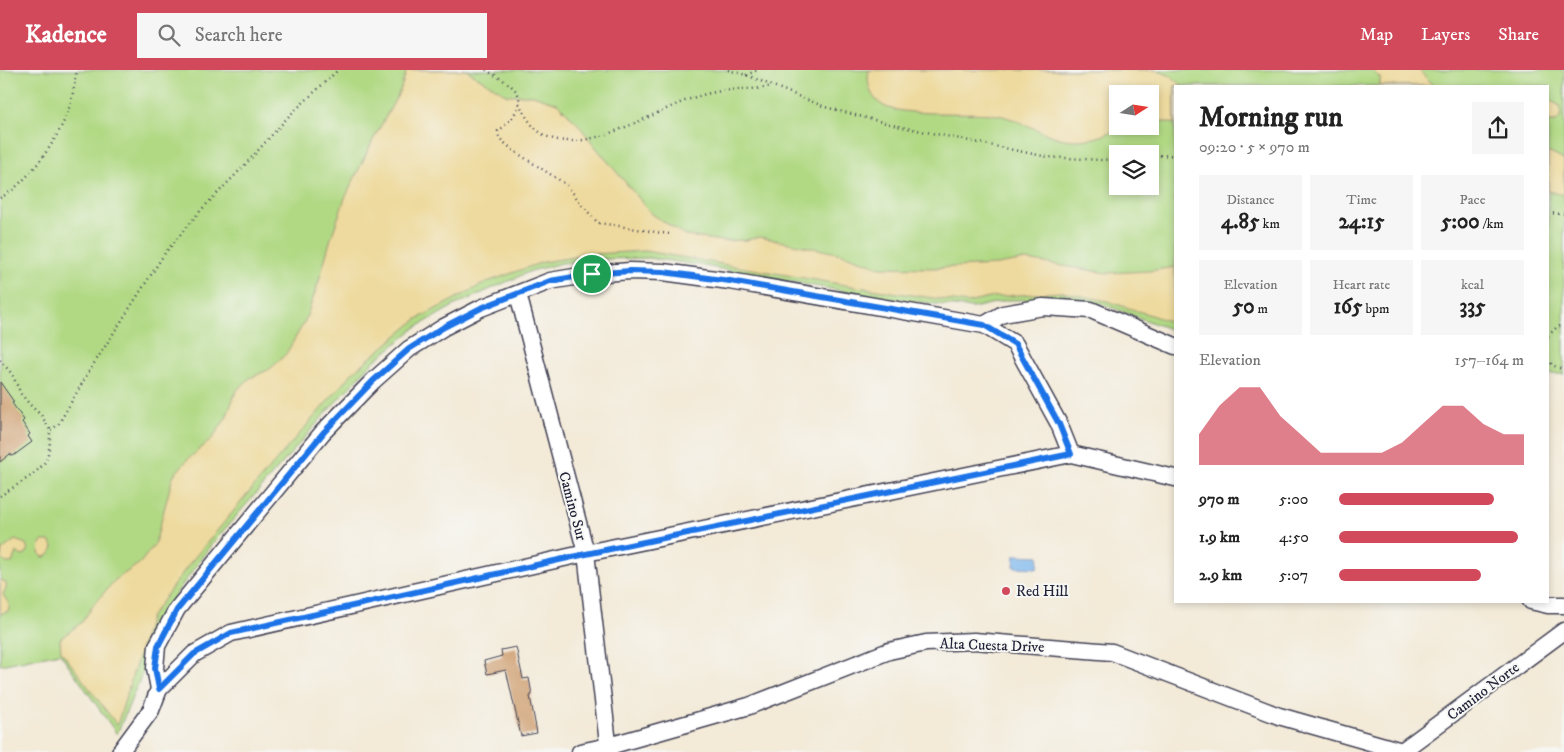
<!DOCTYPE html>
<html lang="en">
<head>
<meta charset="utf-8">
<style>
	body { margin:0; font-family:"IM FELL DW Pica",serif; background:#f6f6f6; color:#222; height:100vh; display:flex; flex-direction:column; font-size:19px; white-space:nowrap }
	* { box-sizing:border-box; margin:0 }
	p { font-size:16px; color:#767676 }
	.icon { flex:none; width:28px; height:28px; fill:none; stroke:currentColor; stroke-width:2; stroke-linecap:round; stroke-linejoin:round }
	.map { position:relative; flex:1; overflow:hidden }
	.drawer { position:absolute; left:1174px; top:15px; width:375px; height:518px; display:flex; flex-direction:column; background:#fff; border-radius:0px; box-shadow:0 2px 8px #0003 }
	.drawer>* { flex:none }
	.needle { width:32px; rotate:78deg }
	.fabs { position:absolute; left:1109px; top:15px; display:grid; gap:10px }
	.fabs a { display:grid; place-items:center; width:50px; height:50px; border-radius:0px; background:#fff; box-shadow:0 2px 8px #0003; font-size:25px }
	.pin { position:absolute; display:grid; place-items:center; width:42px; height:42px; color:#fff; margin:-21px; border:2px solid #fff; border-radius:50%; box-shadow:0 1px 5px #0007 }
	.round { display:grid; place-items:center; flex:none; width:52px; height:52px; border-radius:0px; background:#f6f6f6 }
	.summary { display:flex; align-items:center; justify-content:space-between; height:85px; padding:0 25px }
	h1 { font-size:28px; font-weight:700; line-height:38px }
	.stats { display:grid; grid-template-columns:repeat(3,1fr); gap:8px; height:85px; padding:5px 25px }
	.stats div { display:grid; align-content:center; border-radius:0px; background:#f6f6f6; text-align:center }
	.stats b { font-size:21px; font-weight:700 }
	.stats small { font-size:14px; font-weight:400 }
	.stats p { font-size:14px }
	.chart { height:140px; padding:10px 25px }
	.chart p { display:flex; justify-content:space-between }
	.chart svg { width:100%; height:90px; margin-top:5px; fill:#d1495b; opacity:.7 }
	ul { padding:0 25px; list-style:none; font-size:16px }
	li { display:grid; grid-template-columns:80px 60px 1fr; align-items:center; height:38px }
	li i { height:12px; border-radius:6px; background:#d1495b }
	header { display:flex; align-items:center; gap:30px; box-sizing:border-box; height:70px; padding:0 25px; background:#d1495b; color:#fff }
	header strong { font-size:24px }
	nav { display:flex; gap:28px; margin-inline-start:auto; font-size:18px }
	.search { width:350px; height:45px; background:#f6f6f6; display:flex; align-items:center; gap:12px; box-sizing:border-box; padding:0 18px; border-radius:0px; color:#767676; font-size:19px }
	.map>svg:first-child { display:block }
	.green { fill:#b1d984; stroke:#6a7e60; fill-rule:evenodd }
	.sand { fill:#eeda9e; stroke:#887e6c }
	.water { fill:#7db7ee; stroke:#506c94 }
	.building { fill:#ce9d6e }
	.lines { fill:none; stroke-linecap:round; stroke-linejoin:round }
	.street-casing { stroke:#414053; stroke-width:19 }
	.path { stroke:#414053; stroke-width:2.5; stroke-dasharray:1 4; stroke-linecap:butt }
	.street { stroke:#fff; stroke-width:16 }
	.route-casing { stroke:#fff; stroke-width:10 }
	.route { stroke:#1a73e8; stroke-width:6 }
	.poi-dot { fill:#d1495b; stroke:#f6f6f2; stroke-width:2 }
	.labels { text-anchor:middle; stroke-width:4; stroke-linejoin:round; paint-order:stroke }
	.street-label { font-size:15px; fill:#22223b; stroke:#f6f6f2 }
	.poi-label { font-size:15px; fill:#22223b; stroke:#f6f6f2; text-anchor:start }
</style>
</head>
<body>
<header>
<strong>Kadence</strong>
<div class="search"><svg class="icon" aria-label="search" viewBox="0 0 24 24"><circle cx="10" cy="10" r="6"/><path d="M15 15l6 6"/></svg>Search here</div>
<nav><a>Map</a><a>Layers</a><a>Share</a></nav>
</header>
<div class="map">
<svg width="1564" height="682" viewBox="0 0 1564 682">
	<rect width="100%" height="100%" fill="#f6f6f2"/>
	<filter id="ink" filterUnits="userSpaceOnUse"><feTurbulence type="fractalNoise" baseFrequency=".02" numOctaves="2"/><feDisplacementMap in="SourceGraphic" scale="10" xChannelSelector="R" yChannelSelector="G"/><feConvolveMatrix kernelMatrix="1 2 1 2 8 2 1 2 1" color-interpolation-filters="sRGB"/></filter>
	<filter id="wash" filterUnits="userSpaceOnUse"><feTurbulence type="fractalNoise" baseFrequency=".0096" numOctaves="4" result="noise"/><feDisplacementMap in="SourceGraphic" scale="20" xChannelSelector="R" yChannelSelector="G"/><feGaussianBlur stdDeviation="1.12" result="paint"/><feColorMatrix in="noise" values="0 0 0 0 0 0 0 0 0 0 0 0 0 0 0 0 0 1.4 0 .05"/><feComposite in="paint" operator="in"/></filter>
	<g filter="url(#wash)">
		<rect width="100%" height="100%" fill="#f3ead8"/>
		<!-- green -->
		<path class="green" d="M0,0h1564v304h-16v-288h-373v245l-70,-26 -24,-6 -73,1 -36,8 -97,-11 -175,-32 -51,-7 -49,1 -38,4 -31,8 -76,34 -40,23 -42,34 -40,43 -122,140 -33,46 -25,45 -9,33 -27,65 -57,-81 -60,12zM1118,24h32v32h-32zM1118,84h32v32h-32z"/>
		<!-- sand -->
		<path class="sand" d="M407,0h59l41,25h26l24,8 20,20 21,27 54,64 34,22 36,5 24,-1 14,-3 82,17 38,13 54,1 63,-3 29,-5 81,13 42,-2 26,-4v56l-68,-22 -45,-9 -68,5 -27,6 -110,-16 -212,-36 -52,3 -50,8 -56,20 -70,37 -64,53 -85,98 -78,93 -39,53 -34,109 -56,-74 -1,-12 22,-17 12,-18 21,-24 25,-17 15,-19 18,-68 15,-17 23,-19 15,-22 10,-27 14,-13 20,-9 16,-15 19,-33 13,-37 13,-46 14,-40 27,-56 28,-51z
			M869,0h287l15,6 12,10h-8v38l-18,-4 -7,1v-27h-32v32h4c-16,9 -25,13 -44,14 -31,1 -56,-23 -87,-26 -24,-2 -90,2 -107,-8 -13,-7 -18,-22 -15,-36z
			M1372,0h47l14,16h-53v-8z
			M1548,30l11,5 2,11 -5,6h-8z
			M1548,82l16,8v35l-16,-4z
			M15,470l11,4 2,6 -2,4 -4,2 -6,-4 -4,11h-6l-5,-5 1,-8z
			M43,471h6l4,5c-1,6 -4,11 -10,11l-4,-4 1,-10z
			M0,510l4,1c5,5 1,8 -1,13 2,7 9,8 5,17l-8,3z"/>
		<!-- water -->
		<path class="water" d="M1015,485l24,1 -1,12 -24,-1z"/>
		<g id="blocks">
			<!-- building -->
			<path class="building" d="M0,312l14,20 -2,1 12,17 -2,2 8,12 -2,2 4,6 -19,14 -3,-2 -10,8z
				M516,577l7,32 6,-1 3,17 -2,1 7,37 -16,3 -15,-66 -19,4 -3,-13 18,-5 -1,-6z"/>
		</g>
	</g>
	<g filter="url(#ink)">
		<use href="#blocks" fill-opacity="0" stroke="#414053" stroke-width="1"/>
		<g class="lines">
			<!-- street casing -->
			<g class="street-casing">
				<path id="street" d="M518,224l68,259 23,199
					M984,255l19,-11 40,-7 48,3 84,36
					M1531,531l17,4h16
					M159,619l-4,-21 2,-22 20,-37 146,-177 50,-51 36,-32 35,-22 37,-19 69,-27 42,-7 38,-3 33,1 67,9 254,44 31,19 44,80 12,30
					M1402,681l162,-120
					M120,682l31,-42 8,-21 35,-35 37,-21 355,-80 485,-99 104,24
					M580,682l29,-6 140,-40 140,-55 37,-8 48,-2 138,11 167,64 126,36"/>
			</g>
			<!-- path -->
			<path class="path" d="M486,0c9,6 23,12 30,21 11,13 -8,33 -18,40l1,7 15,13 53,34 14,19 17,19c24,3 48,8 72,11
				M728,0l18,5 79,32 72,19 151,31 54,3 16,-1
				M746,5l12,-5
				M519,33c7,15 16,30 32,35 42,15 107,-30 148,-42 13,-4 27,-6 41,-7 10,0 21,0 31,-3
				M1150,86l25,-1
				M0,128c27,-14 58,-58 68,-87 5,-13 6,-27 9,-41
				M1548,143l16,1
				M1548,266l9,-9 7,-2
				M1548,289l4,6 12,5
				M0,290l12,14 9,20 11,13 9,8 9,15
				M0,426c13,-9 36,-21 45,-34 5,-10 5,-22 5,-32l8,-5 30,-52 77,-120 37,-44 42,-43 45,-50 49,-46"/>
			<!-- street -->
			<use href="#street" class="street"/>
		</g>
	</g>
	<g class="lines" filter="url(#ink)">
		<!-- route casing -->
		<g class="route-casing">
			<path id="route" d="M630,201l33,1 67,9 254,44 31,19 44,80 12,30 -485,100 -355,79 -37,21 -35,35 -4,-21 3,-22 19,-36 147,-178 49,-51 36,-32 35,-22 37,-19 69,-27 42,-7z"/>
		</g>
		<!-- route -->
		<use href="#route" class="route"/>
	</g>
	<!-- markers -->
	<circle class="poi-dot" cx="1006" cy="521" r="5"/>
	<g class="labels">
		<!-- street labels -->
		<g class="street-label">
			<text transform="translate(573 436) rotate(75)" y="5">Camino Sur</text>
			<text transform="translate(992 575) rotate(2)" y="5">Alta Cuesta Drive</text>
			<text transform="translate(1483 621) rotate(-37)" y="5">Camino Norte</text>
		</g>
		<!-- poi labels -->
		<g class="poi-label">
			<text x="1016" y="526">Red Hill</text>
		</g>
	</g>
</svg>
<div class="fabs">
<a><svg class="needle" viewBox="-14 -14 28 28"><path d="M0-13l5 13h-10z" fill="#e53935"/><path d="M0 13l5-13h-10z" fill="#767676"/></svg></a>
<a><svg class="icon" aria-label="layers" viewBox="0 0 24 24"><path d="M12 4l9 5-9 5-9-5zM3 14l9 5 9-5"/></svg></a>
</div>
<div class="pin" style="left:592px;top:204px;background:#1e9e55"><svg class="icon" aria-label="arrive" viewBox="0 0 24 24"><path d="M6 21V4h12l-3 4 3 4H6"/></svg></div>
<section class="drawer">
<div class="summary"><div><h1>Morning run</h1><p>09:20 · 5 × 970 m</p></div><a class="round"><svg class="icon" aria-label="share" viewBox="0 0 24 24"><path d="M12 15V3M7 8l5-5 5 5M5 13v7h14v-7"/></svg></a></div>
<div class="stats">
<div><p>Distance</p><b>4.85<small> km</small></b></div>
<div><p>Time</p><b>24:15</b></div>
<div><p>Pace</p><b>5:00<small> /km</small></b></div>
</div>
<div class="stats">
<div><p>Elevation</p><b>50<small> m</small></b></div>
<div><p>Heart rate</p><b>165<small> bpm</small></b></div>
<div><p>kcal</p><b>335</b></div>
</div>
<div class="chart"><p><span>Elevation</span>157–164 m</p>
<svg viewBox="0 0 160 44" preserveAspectRatio="none"><path d="M0 44V29L10 15L20 6L30 6L40 20L50 29L60 38L70 38L80 38L90 38L100 33L110 24L120 15L130 15L140 24L150 29L160 29V44z"/></svg>
</div>
<ul>
<li><b>970 m</b>5:00<i style="width:84%"></i></li>
<li><b>1.9 km</b>4:50<i style="width:97%"></i></li>
<li><b>2.9 km</b>5:07<i style="width:77%"></i></li>
</ul>
</section>
</div>
</body>
</html>
